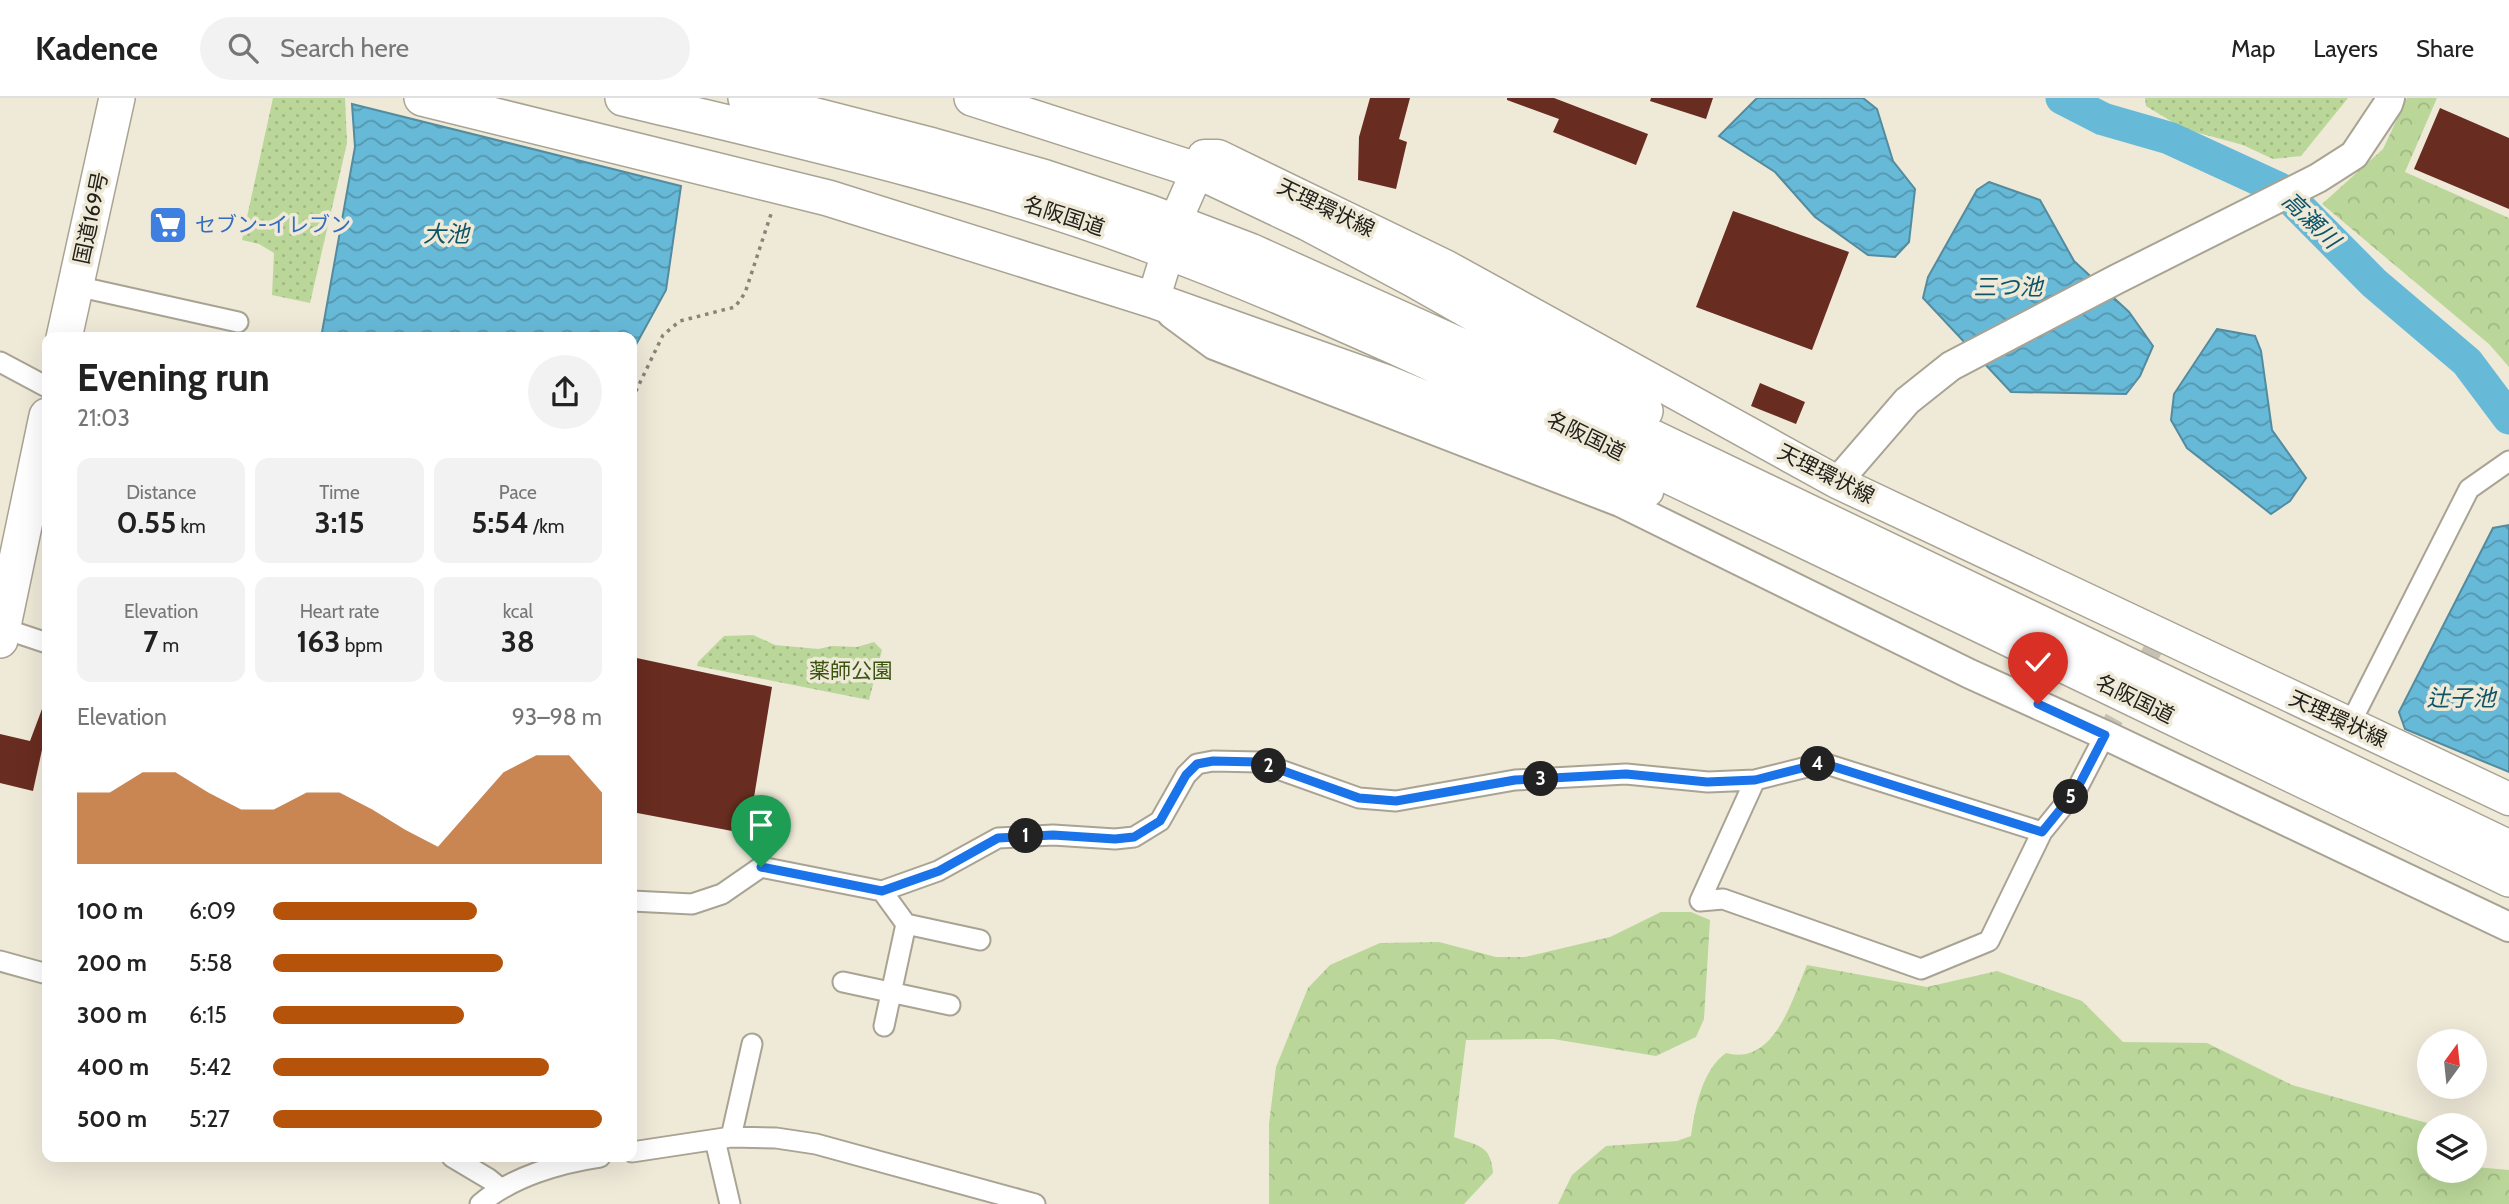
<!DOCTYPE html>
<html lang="en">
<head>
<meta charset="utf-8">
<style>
	body { margin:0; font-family:Cabin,"Noto Sans JP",sans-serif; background:#f2f2f2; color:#222; height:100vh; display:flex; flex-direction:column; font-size:26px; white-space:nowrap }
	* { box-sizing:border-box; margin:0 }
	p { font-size:23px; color:#767676 }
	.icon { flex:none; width:38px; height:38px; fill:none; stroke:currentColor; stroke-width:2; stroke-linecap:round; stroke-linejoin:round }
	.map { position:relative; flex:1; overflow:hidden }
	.side { position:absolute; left:42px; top:234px; width:595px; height:830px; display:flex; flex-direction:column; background:#fff; border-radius:14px; box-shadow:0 7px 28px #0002 }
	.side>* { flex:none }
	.needle { width:46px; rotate:15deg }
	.tools { position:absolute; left:2417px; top:931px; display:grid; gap:14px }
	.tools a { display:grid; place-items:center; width:70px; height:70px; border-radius:50%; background:#fff; box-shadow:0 7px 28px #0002; font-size:35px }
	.pin { position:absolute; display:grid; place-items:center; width:60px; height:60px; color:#fff; margin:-72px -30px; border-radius:50% 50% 50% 0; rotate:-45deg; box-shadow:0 0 7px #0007 }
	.pin .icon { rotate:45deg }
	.km { position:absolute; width:35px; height:35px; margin:-18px; border-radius:50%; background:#222; color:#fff; font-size:19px; line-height:35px; text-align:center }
	.round { display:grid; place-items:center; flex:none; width:74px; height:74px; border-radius:37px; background:#f2f2f2 }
	.headline { display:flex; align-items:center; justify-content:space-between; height:119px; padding:0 35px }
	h1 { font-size:38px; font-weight:700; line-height:52px }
	.metrics { display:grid; grid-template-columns:repeat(3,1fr); gap:10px; height:119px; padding:7px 35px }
	.metrics div { display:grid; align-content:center; border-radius:14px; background:#f2f2f2; text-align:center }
	.metrics b { font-size:30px; font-weight:700 }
	.metrics small { font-size:19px; font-weight:400 }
	.metrics p { font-size:19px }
	.chart { height:196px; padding:14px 35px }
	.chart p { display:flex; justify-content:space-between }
	.chart svg { width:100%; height:126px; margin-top:7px; fill:#b45309; opacity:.7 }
	ul { padding:0 35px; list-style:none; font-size:23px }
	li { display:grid; grid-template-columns:112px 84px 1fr; align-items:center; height:52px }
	li i { height:18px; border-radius:9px; background:#b45309 }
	header { display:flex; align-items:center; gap:42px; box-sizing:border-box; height:98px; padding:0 35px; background:#fff; border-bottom:2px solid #e0e0e0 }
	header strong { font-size:33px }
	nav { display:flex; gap:38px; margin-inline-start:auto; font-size:24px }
	.search { width:490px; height:63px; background:#f2f2f2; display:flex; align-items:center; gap:18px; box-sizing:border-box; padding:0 24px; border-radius:38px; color:#767676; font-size:26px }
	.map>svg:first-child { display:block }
	.grass { fill:url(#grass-dots) }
	.forest { fill:url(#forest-crowns) }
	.water { fill:url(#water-waves); stroke:#538b9f; stroke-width:2 }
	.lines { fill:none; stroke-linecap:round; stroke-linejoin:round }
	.river { stroke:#67b9d8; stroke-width:33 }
	.building { fill:#692c20 }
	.street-tunnel { stroke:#c6c1b2; stroke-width:19; stroke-dasharray:19 10; stroke-linecap:butt }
	.street-casing { stroke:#a9a393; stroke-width:23 }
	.secondary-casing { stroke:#a9a393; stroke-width:32 }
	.primary-casing { stroke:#a9a393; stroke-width:35 }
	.highway-casing { stroke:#a9a393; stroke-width:38 }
	.path { stroke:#888479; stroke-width:3.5; stroke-dasharray:3.5 5; stroke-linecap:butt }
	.street { stroke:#fff; stroke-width:19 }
	.secondary { stroke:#fff; stroke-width:28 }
	.primary { stroke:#fff; stroke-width:32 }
	.highway { stroke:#fff; stroke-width:35 }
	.route-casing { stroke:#fff; stroke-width:14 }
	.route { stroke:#1a73e8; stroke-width:9 }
	.labels { text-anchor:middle; stroke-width:7; stroke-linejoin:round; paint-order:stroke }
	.street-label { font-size:21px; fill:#23211b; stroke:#efe9d8 }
	.shop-label { font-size:21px; fill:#366cbe; stroke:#efe9d8; text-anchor:start }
	.park-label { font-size:21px; fill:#3b5511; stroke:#efe9d8 }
	.water-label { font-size:23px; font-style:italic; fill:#0e5469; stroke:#efe9d8 }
</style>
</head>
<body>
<header>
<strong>Kadence</strong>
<div class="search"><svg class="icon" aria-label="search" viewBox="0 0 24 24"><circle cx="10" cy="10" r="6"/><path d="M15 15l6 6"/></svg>Search here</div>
<nav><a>Map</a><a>Layers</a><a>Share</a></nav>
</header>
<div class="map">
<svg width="2509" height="1106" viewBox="0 0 2509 1106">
	<defs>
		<pattern id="grass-dots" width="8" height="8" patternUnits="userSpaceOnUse" patternTransform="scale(1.75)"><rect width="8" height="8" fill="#bad799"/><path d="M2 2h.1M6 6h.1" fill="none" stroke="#a0b883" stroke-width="1.8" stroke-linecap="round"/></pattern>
		<pattern id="forest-crowns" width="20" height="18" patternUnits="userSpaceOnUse" patternTransform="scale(1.75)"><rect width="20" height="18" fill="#bad799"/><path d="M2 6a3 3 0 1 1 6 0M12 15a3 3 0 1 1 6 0" fill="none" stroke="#a0b883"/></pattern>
		<pattern id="water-waves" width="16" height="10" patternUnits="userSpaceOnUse" patternTransform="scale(1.75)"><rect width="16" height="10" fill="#67b9d8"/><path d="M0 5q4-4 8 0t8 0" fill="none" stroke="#5496ae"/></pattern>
	</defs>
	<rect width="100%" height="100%" fill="#efe9d8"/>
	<!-- grass -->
	<path class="grass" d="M273,0h72l2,45 -37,160 -38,-8 2,-42 -15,-9 -17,-4z
		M2145,0h203l-47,58 -28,3 -30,-14 -59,-16 -38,-23z
		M753,537l22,10 43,4 14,-3 25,1 17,-5 8,8 -13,50 -172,-34 1,-4 26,-26z"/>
	<!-- forest -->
	<path class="forest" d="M2407,0h30l-32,74 104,46v149l-20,-23 -167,-140 61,-55z
		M1661,814h30l19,8 -6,99 -8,18 -40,19 -103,-17 -87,1 -12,97c23,9 37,7 39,36l-29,31h-195v-80l7,-57 32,-79 22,-23 50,-22 59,-1 57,15h29l85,-20z
		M1807,867l120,22 70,-16 85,30 41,41 84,1 85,42 142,40h-5v46h45l1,-4 34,3v34h-951l14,-29 34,-29 71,-5 14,-5c4,-28 11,-66 35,-83 49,13 66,-54 81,-88z"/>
	<!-- water -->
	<path class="water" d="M1757,0h106l14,11 16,52 22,28 -6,53 -14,15 -27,-2 -53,-38 -40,-45 -56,-36z
		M352,6l329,82 -15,104 -34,62v-14h-311l34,-191z
		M1989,84l51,18 34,61 55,51 24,34 -13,30 -14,18 -115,-2 -88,-94 5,-21 49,-87z
		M2217,231l38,7 6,15 11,79 34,48 -16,23 -19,13 -84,-66 -16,-28 3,-26z
		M2509,427v247l-104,-43 -6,-17 94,-184z"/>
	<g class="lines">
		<!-- river -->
		<path class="river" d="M2062,0l41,21 66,19 113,52 92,93 93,79 42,56"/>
	</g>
	<!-- building -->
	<path class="building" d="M1370,0h40l-11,41 8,3 -11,47 -38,-9 1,-43z
		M1507,0h47l94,36 -12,31 -83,-33 6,-13 -52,-19z
		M1651,0h62l-7,21 -56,-18z
		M2440,10l69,30v71l-95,-40z
		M1733,113l116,41 -37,98 -116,-43z
		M1760,285l45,19 -9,22 -45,-18z
		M632,559l140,30 -24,147 -116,-22z
		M42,611l5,2v16l-14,64 -33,-8v-49l30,7z"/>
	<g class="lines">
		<!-- street-tunnel -->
		<path class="street-tunnel" d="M2105,637l56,-100"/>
		<!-- street casing -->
		<g class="street-casing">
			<path id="street" d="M76,188l162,36
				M0,264l47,25
				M2,530l45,15
				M2350,626l119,-235 40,-28
				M1755,682l-55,121 23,-2 198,70 68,-28 53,-109 35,-43 28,-54
				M882,793l24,33 -22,102
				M632,803l60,3 30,-10 39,-27 121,24 56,-20 60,-33 55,-3 62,4 19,-2 26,-16 26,-46 11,-11 16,-3 45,1 101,36 37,3 119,-21 111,-6 82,8 47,-2 68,-17 219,69
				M906,826l74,16
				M0,863l47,13
				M843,884l107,23
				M731,1039l21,-93
				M715,1042l15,64
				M632,1054l99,-15 45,1 40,6 219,60
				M452,1059l37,22 11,9
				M480,1106c32,-27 79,-41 120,-47"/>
		</g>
		<!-- secondary casing -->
		<g class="secondary-casing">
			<path id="secondary" d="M1172,216l42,31 406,157 350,172 135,61 404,192
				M1837,384l70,-81 44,-35 166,-87 201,-101 36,-23 34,-51 2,-6"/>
		</g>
		<!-- primary casing -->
		<g class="primary-casing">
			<path id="primary" d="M1182,108l22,-50h14l229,111 390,215 672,317
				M1153,202l10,-32"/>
		</g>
		<!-- highway casing -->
		<g class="highway-casing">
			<path id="highway" d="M422,0l406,100 325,102 231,82 262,108
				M623,0c176,42 355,82 525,146 199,74 390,170 582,261 260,124 519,249 779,374
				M746,0l187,48 110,31 105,35 102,39 224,101 1035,496
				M972,0l224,72 112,53 107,57 230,131
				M64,240l53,-240
				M0,542l47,-224"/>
		</g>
		<!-- path -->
		<path class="path" d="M632,301l31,-64 17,-14 55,-14 10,-14 27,-82"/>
		<!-- street -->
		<use href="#street" class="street"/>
		<!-- secondary -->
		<use href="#secondary" class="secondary"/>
		<!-- primary -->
		<use href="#primary" class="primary"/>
		<!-- highway -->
		<use href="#highway" class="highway"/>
	</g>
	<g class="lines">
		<!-- route casing -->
		<g class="route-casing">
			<path id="route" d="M761,769l121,24 57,-20 59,-33 55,-3 62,4 19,-2 26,-16 26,-46 11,-11 16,-3 45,1 101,36 37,3 119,-21 111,-6 81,8 48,-2 67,-17 220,69 35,-43 28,-54 -67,-31"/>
		</g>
		<!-- route -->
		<use href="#route" class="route"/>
	</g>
	<!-- icons -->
	<defs>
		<g id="supermarket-square" transform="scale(2.0125)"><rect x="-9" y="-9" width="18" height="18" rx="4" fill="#3f7fe0" stroke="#efe9d8"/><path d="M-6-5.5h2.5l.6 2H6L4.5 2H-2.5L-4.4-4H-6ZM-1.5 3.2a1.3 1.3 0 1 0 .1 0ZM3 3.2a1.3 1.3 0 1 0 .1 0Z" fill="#fff"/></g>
	</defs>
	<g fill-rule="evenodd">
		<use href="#supermarket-square" x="168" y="127"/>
	</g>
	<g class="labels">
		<!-- street labels -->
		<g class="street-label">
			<text transform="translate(1326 110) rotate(26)" y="7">天理環状線</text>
			<text transform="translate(1064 118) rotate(18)" y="7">名阪国道</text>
			<text transform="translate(91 120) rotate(-78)" y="7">国道169号</text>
			<text transform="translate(1586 338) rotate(26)" y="7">名阪国道</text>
			<text transform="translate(1826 376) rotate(27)" y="7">天理環状線</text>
			<text transform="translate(2135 601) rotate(26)" y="7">名阪国道</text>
			<text transform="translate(2338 621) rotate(25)" y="7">天理環状線</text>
		</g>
		<!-- shop labels -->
		<g class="shop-label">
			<text x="195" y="134">セブン-イレブン</text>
		</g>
		<!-- park labels -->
		<g class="park-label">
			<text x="851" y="580">薬師公園</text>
		</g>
		<!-- water labels -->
		<g class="water-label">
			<text transform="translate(2311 122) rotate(44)" y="8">高瀬川</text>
			<text x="446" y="144">大池</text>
			<text x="2008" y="197">三つ池</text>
			<text x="2461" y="608">辻子池</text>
		</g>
	</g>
</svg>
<div class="tools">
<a><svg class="needle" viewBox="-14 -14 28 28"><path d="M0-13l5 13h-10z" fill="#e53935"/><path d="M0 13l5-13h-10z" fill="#767676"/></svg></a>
<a><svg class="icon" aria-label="layers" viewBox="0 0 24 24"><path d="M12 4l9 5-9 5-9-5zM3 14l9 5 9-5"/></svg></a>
</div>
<div class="pin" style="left:761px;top:769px;background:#1e9e55"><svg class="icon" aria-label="arrive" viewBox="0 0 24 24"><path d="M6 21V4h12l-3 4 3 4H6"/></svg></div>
<div class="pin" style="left:2038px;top:606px;background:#d93025"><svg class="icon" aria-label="check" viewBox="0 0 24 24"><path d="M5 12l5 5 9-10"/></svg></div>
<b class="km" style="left:1026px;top:738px">1</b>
<b class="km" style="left:1269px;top:668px">2</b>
<b class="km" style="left:1541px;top:681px">3</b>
<b class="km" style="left:1818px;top:666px">4</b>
<b class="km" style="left:2071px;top:699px">5</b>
<section class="side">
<div class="headline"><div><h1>Evening run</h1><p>21:03</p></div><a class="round"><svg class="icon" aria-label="share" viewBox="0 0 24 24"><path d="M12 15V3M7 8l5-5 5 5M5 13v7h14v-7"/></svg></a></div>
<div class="metrics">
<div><p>Distance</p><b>0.55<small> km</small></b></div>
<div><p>Time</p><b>3:15</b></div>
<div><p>Pace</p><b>5:54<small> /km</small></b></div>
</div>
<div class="metrics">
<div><p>Elevation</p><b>7<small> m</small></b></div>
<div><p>Heart rate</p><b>163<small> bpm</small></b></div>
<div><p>kcal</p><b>38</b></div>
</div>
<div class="chart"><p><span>Elevation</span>93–98 m</p>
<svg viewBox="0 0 160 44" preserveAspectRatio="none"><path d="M0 44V19L10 19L20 12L30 12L40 19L50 25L60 25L70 19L80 19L90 25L100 32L110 38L120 25L130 12L140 6L150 6L160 19V44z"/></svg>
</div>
<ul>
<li><b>100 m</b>6:09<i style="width:62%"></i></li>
<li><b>200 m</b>5:58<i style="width:70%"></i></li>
<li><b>300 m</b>6:15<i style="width:58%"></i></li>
<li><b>400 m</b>5:42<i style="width:84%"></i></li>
<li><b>500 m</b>5:27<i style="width:100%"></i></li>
</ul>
</section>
</div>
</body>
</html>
